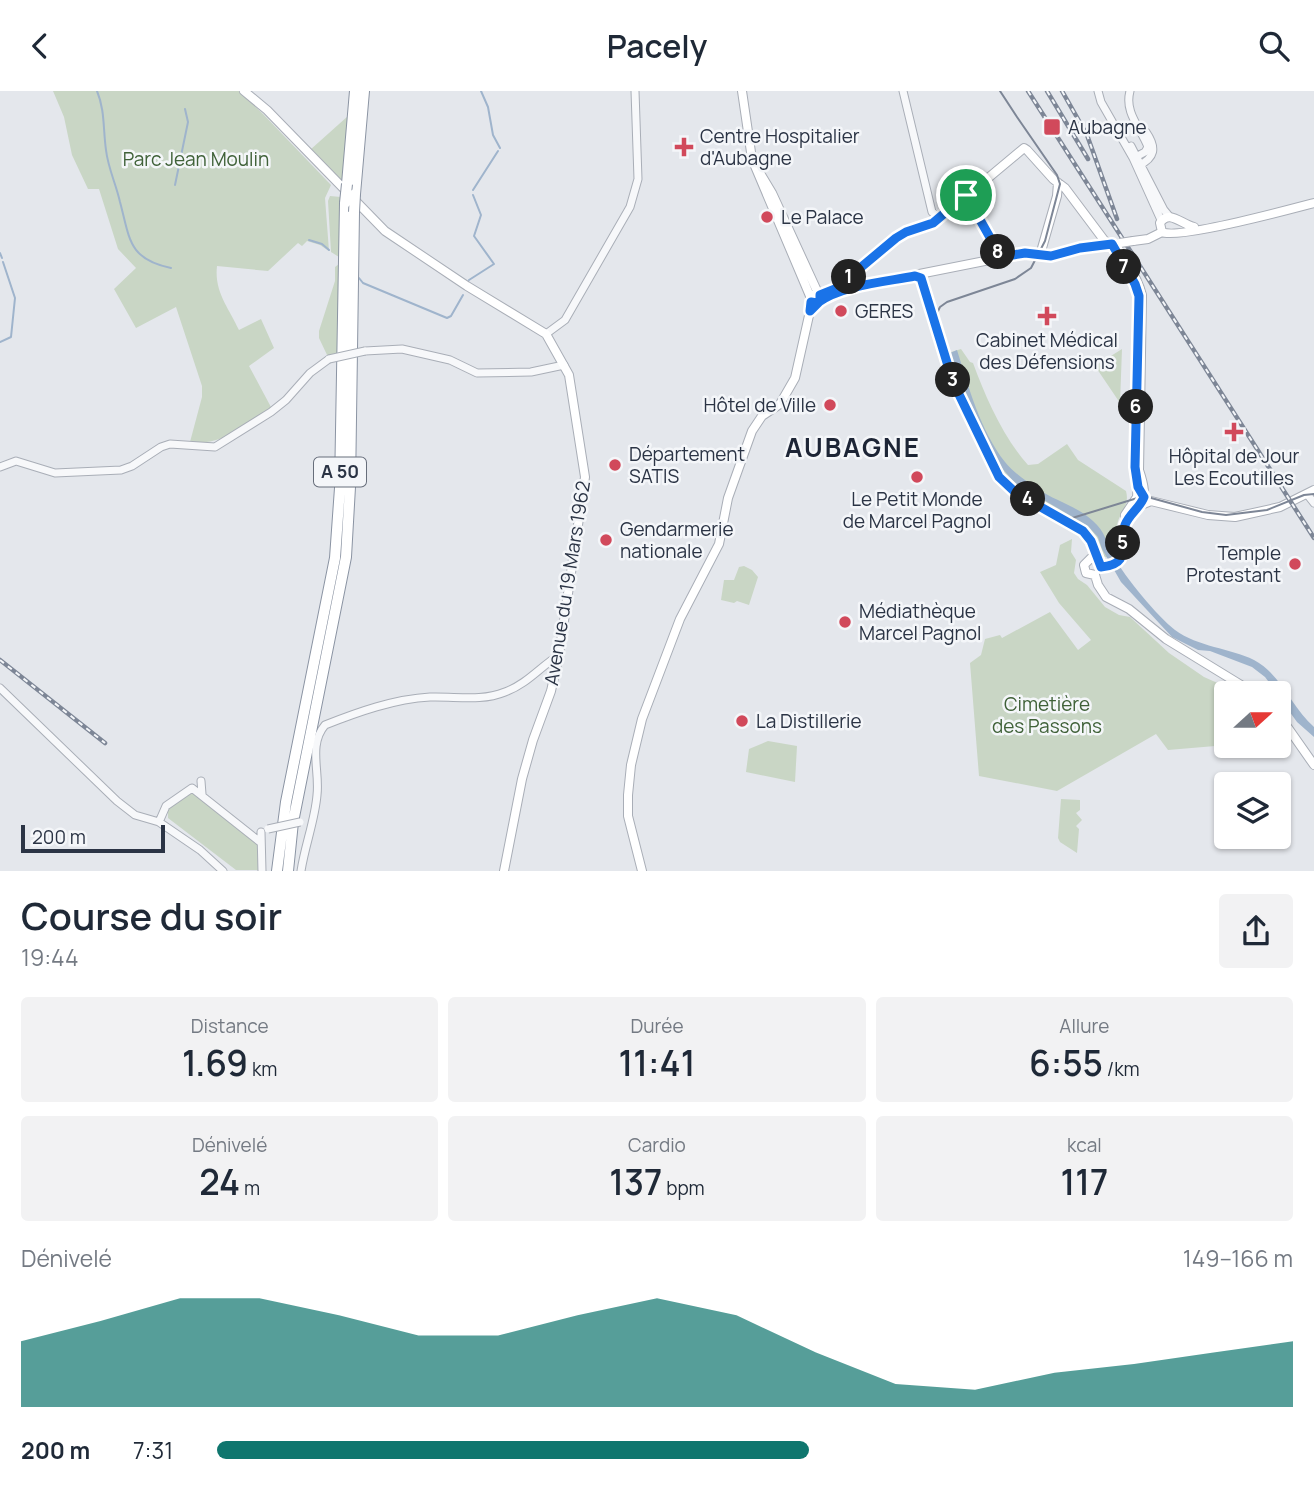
<!DOCTYPE html>
<html lang="fr">
<head>
<meta charset="utf-8">
<style>
	body { margin:0; font-family:Manrope,sans-serif; background:#f2f2f3; color:#1f2937; height:100vh; display:flex; flex-direction:column; font-size:26px; white-space:nowrap }
	* { box-sizing:border-box; margin:0 }
	p { font-size:23px; color:#747a83 }
	.icon { flex:none; width:38px; height:38px; fill:none; stroke:currentColor; stroke-width:2; stroke-linecap:round; stroke-linejoin:round }
	.map { position:relative; height:780px; overflow:hidden }
	.drawer { display:flex; flex-direction:column; background:#fff; flex:1 }
	.drawer>* { flex:none }
	.needle { width:46px; rotate:69deg }
	.tools { position:absolute; left:1214px; top:590px; display:grid; gap:14px }
	.tools a { display:grid; place-items:center; width:77px; height:77px; border-radius:7px; background:#fff; box-shadow:0 2px 5px #0004; font-size:35px }
	.scale { position:absolute; left:21px; bottom:18px; width:144px; box-sizing:border-box; padding-left:7px; border:4px solid #2b3445; border-top:0; font-size:19px; line-height:24px; white-space:nowrap; color:#2b3445; -webkit-text-stroke:5px #f4f6f9; paint-order:stroke }
	.pin { position:absolute; display:grid; place-items:center; width:60px; height:60px; color:#fff; margin:-30px; border:4px solid #fff; border-radius:50%; box-shadow:0 2px 7px #0007 }
	.km { position:absolute; width:35px; height:35px; margin:-18px; border-radius:50%; background:#222; color:#fff; font-size:19px; line-height:35px; text-align:center }
	.round { display:grid; place-items:center; flex:none; width:74px; height:74px; border-radius:7px; background:#f2f2f3 }
	.summary { display:flex; align-items:center; justify-content:space-between; height:119px; padding:0 21px }
	h1 { font-size:38px; font-weight:600; line-height:52px }
	.stats { display:grid; grid-template-columns:repeat(3,1fr); gap:10px; height:119px; padding:7px 21px }
	.stats div { display:grid; align-content:center; border-radius:7px; background:#f2f2f3; text-align:center }
	.stats b { font-size:35px; font-weight:600 }
	.stats small { font-size:19px; font-weight:400 }
	.stats p { font-size:19px }
	.chart { height:196px; padding:14px 21px }
	.chart p { display:flex; justify-content:space-between }
	.chart svg { width:100%; height:126px; margin-top:7px; fill:#0f766e; opacity:.7 }
	ul { padding:0 21px; list-style:none; font-size:23px }
	li { display:grid; grid-template-columns:112px 84px 1fr; align-items:center; height:52px }
	li i { height:18px; border-radius:9px; background:#0f766e }
	header { display:flex; justify-content:space-between; align-items:center; height:91px; padding:0 21px; background:#fff; font-size:32px; font-weight:600 }
	.map>svg:first-child { display:block }
	.green { fill:#c9d6c5 }
	.water { fill:#9fb4cc }
	.lines { fill:none; stroke-linecap:round; stroke-linejoin:round }
	.stream { stroke:#9fb4cc; stroke-width:2 }
	.tertiary-casing { stroke:#a9aeb7; stroke-width:9 }
	.secondary-casing { stroke:#a9aeb7; stroke-width:10 }
	.motorway-casing { stroke:#8b94a3; stroke-width:12 }
	.tertiary { stroke:#f7f8fa; stroke-width:7 }
	.secondary { stroke:#fff; stroke-width:8 }
	.motorway { stroke:#fff; stroke-width:10 }
	.tram { stroke:#7d8696; stroke-width:2 }
	.rail-casing { stroke:#7d8696; stroke-width:4.5 }
	.rail { stroke:#f4f6f9; stroke-width:2; stroke-dasharray:5; stroke-linecap:butt }
	.tertiary-bridge-casing { stroke:#a9aeb7; stroke-width:9; stroke-linecap:butt }
	.secondary-bridge-casing { stroke:#a9aeb7; stroke-width:10; stroke-linecap:butt }
	.motorway-bridge-casing { stroke:#8b94a3; stroke-width:12; stroke-linecap:butt }
	.tertiary-bridge { stroke:#f7f8fa; stroke-width:7 }
	.secondary-bridge { stroke:#fff; stroke-width:8 }
	.motorway-bridge { stroke:#fff; stroke-width:10 }
	.route-casing { stroke:#fff; stroke-width:14 }
	.route { stroke:#1a73e8; stroke-width:9 }
	.poi-dot { fill:#d1495b; stroke:#f4f6f9; stroke-width:2.5 }
	.labels { text-anchor:middle; stroke-width:5; stroke-linejoin:round; paint-order:stroke }
	.shield { fill:#f4f6f9; stroke:#676e7b; stroke-width:2 }
	.shield-label { font-size:18px; font-weight:bold; fill:#2b3445 }
	.poi-label { font-size:19px; fill:#2b3445; stroke:#f4f6f9; text-anchor:start }
	.park-label { font-size:19px; fill:#3f6138; stroke:#f4f6f9 }
	.street-label { font-size:19px; fill:#2b3445; stroke:#f4f6f9 }
	.district-label { font-size:26px; font-weight:bold; letter-spacing:2px; fill:#1d2536; stroke:#f4f6f9 }
</style>
</head>
<body>
<header><svg class="icon" aria-label="back" viewBox="0 0 24 24"><path d="M15 5l-7 7 7 7"/></svg>Pacely<svg class="icon" aria-label="search" viewBox="0 0 24 24"><circle cx="10" cy="10" r="6"/><path d="M15 15l6 6"/></svg></header>
<div class="map">
<svg width="1314" height="780" viewBox="0 0 1314 780">
	<rect width="100%" height="100%" fill="#e4e7ec"/>
	<!-- green -->
	<path class="green" d="M53,0h186l24,23 68,71 -6,13 4,53 -9,-6 -13,-4 -5,5 -4,-3 -30,28 -51,-5c-3,26 12,42 22,64l22,-11 13,29 -25,18 23,43c-28,17 -49,37 -82,33l12,-45v-11l-26,-79 -40,21 -22,-39 22,-21 -18,-19 -19,-60h-11l-16,-34 -8,-38z
		M348,25l-4,66 -14,-11 -20,-21z
		M330,105l11,1 -2,60 -8,-5 -3,-51z
		M339,173v90l-11,3 -9,-19v-7l16,-50v-14z
		M961,258l9,13 3,1c13,35 30,74 55,102l10,-1 29,-20 11,16 48,31c4,15 -6,20 -9,34 -3,12 5,24 -8,33l-7,-2 -9,-20 -8,-9c-22,-15 -50,-23 -71,-39 -23,-18 -58,-105 -66,-135z
		M1122,258l-2,54 -25,-37z
		M1072,448l-1,13 5,8 -2,13 4,6 9,6 18,22 14,8 11,2 39,36 35,24 36,16h-13v52l-59,5 -12,-16 -99,57 -78,-15 -9,-113 11,-8 4,-16 15,-4 2,3 48,-26 28,38 13,-10 -32,-37 -19,-31 16,-7 4,-20z
		M744,475l8,4 6,7 -9,28 -12,-4 -3,2 -13,-3 3,-20h10l5,-13z
		M768,650l29,5 -2,36 -49,-10 3,-23z
		M193,700l61,48 6,10 1,21h-25l-68,-52v-10z
		M1061,708l19,1v10l-4,3 6,7 -6,6 3,3 -2,24 -17,-11 -2,-4z"/>
	<!-- water -->
	<path class="water" d="M957,259c12,38 23,80 48,112 9,11 21,19 33,27 17,12 39,17 55,32 12,10 14,23 21,36 11,20 43,59 61,73 23,17 55,18 79,30 27,14 38,48 60,67v10l-17,-15 -18,-25v-4h-2l-12,-16 -13,-10 -42,-16 -12,-1 -26,-13 -51,-55 -19,-33 -4,-12 -10,-11 -73,-43 -14,-16 -21,-38 -19,-39 -11,-37z"/>
	<g class="lines">
		<!-- stream -->
		<path class="stream" d="M97,0c8,19 6,38 9,59 2,18 10,34 14,52 10,37 8,57 51,66
			M481,0l7,16 5,28 7,13
			M175,94l13,-63 -3,-13
			M473,99l25,-39
			M309,149l13,4 7,6
			M0,162l2,5
			M359,187l4,5 84,35 4,-2 12,-21
			M469,189l25,-16 -20,-28 7,-21 -8,-20
			M0,251l11,-5 4,-39 -12,-36"/>
		<!-- tertiary casing -->
		<g class="tertiary-casing">
			<path id="tertiary" d="M903,0l29,121 6,4 4,-1
				M1098,0l3,11 32,56 28,62
				M1130,0c-6,22 11,37 18,56l-3,5 -11,6
				M1131,55l33,64 5,6
				M1138,75c17,-8 19,-18 8,-34
				M966,104l35,62
				M915,185l9,7 29,99 46,95 17,16 67,38 8,10 5,18
				M546,243l19,-14 65,-113 8,-28 -3,-88
				M365,260l37,-2 48,11 27,13 54,-1 33,-7
				M0,376l16,-6 39,12 66,-3 11,-4 29,-19 9,-3 45,3 56,-35 15,-12 24,-27 19,-14
				M1307,403l7,9
				M0,597l117,113 18,14 24,7 41,28 23,21
				M201,690l1,13
				M159,731l7,-16 26,-18 68,54
				M261,741l1,39
				M301,780c4,-26 14,-51 16,-76 3,-24 -9,-50 8,-70 33,-13 69,-26 105,-28 26,-1 50,5 75,-5 22,-8 35,-25 54,-37"/>
		</g>
		<!-- secondary casing -->
		<g class="secondary-casing">
			<path id="secondary" d="M244,0l23,19 118,121 82,55 79,48 23,41 16,102 -26,178 -8,36 -18,49 -11,39 -18,92
				M742,0l10,68 58,137
				M760,82l12,20 46,100
				M1162,141l-2,-9c9,-14 21,1 34,4
				M1133,150l15,-2 14,-7c15,8 129,-23 152,-29
				M1040,164l17,-59 1,-13
				M820,204l15,-6 64,-53 40,-17 85,-71 3,2 26,29 12,9 39,52c17,10 33,36 38,55l-3,175c4,12 9,27 -1,37 -4,6 -11,11 -13,18 -7,21 8,39 -24,42
				M810,220l17,-15 47,-13 151,-30 25,3 30,-8 33,-4
				M1141,414l10,-4 57,14 27,2 45,-10 34,-17
				M1125,424l12,-18 1,-15
				M1095,484l3,10 8,12 23,12 37,30 88,54
				M1095,484l-9,-2 -2,-8 7,-7 9,4
				M1279,624l35,50
				M642,780l-14,-55v-21l3,-30 11,-46 38,-100 39,-75 9,-46 24,-67 10,-15 18,-12 15,-26 15,-67v-14l7,-4"/>
		</g>
		<!-- motorway casing -->
		<g class="motorway-casing">
			<path id="motorway" d="M347,93l8,-93
				M355,103l9,-103
				M277,780l9,-69 49,-244 5,-70 5,-285
				M288,780l5,-49 53,-265 4,-70 4,-275"/>
		</g>
		<!-- tertiary -->
		<use href="#tertiary" class="tertiary"/>
		<!-- secondary -->
		<use href="#secondary" class="secondary"/>
		<!-- motorway -->
		<use href="#motorway" class="motorway"/>
		<!-- tram -->
		<path class="tram" d="M1000,0l17,26
			M1017,26l40,58 3,9 -15,57 -14,27 -16,11 -68,23 -7,5 -3,6 18,68 48,98 15,13 51,27 75,-23 58,16 24,3 41,-5 37,-15 10,-1"/>
		<!-- rail casing -->
		<g class="rail-casing">
			<path id="rail" d="M1028,0l286,447
				M1047,0l41,68
				M1062,0l25,44 30,84
				M0,569l105,83"/>
		</g>
		<!-- rail -->
		<use href="#rail" class="rail"/>
		<!-- tertiary-bridge casing -->
		<g class="tertiary-bridge-casing">
			<path id="tertiary-bridge" d="M329,268l36,-8
				M268,738l32,-7"/>
		</g>
		<!-- secondary-bridge casing -->
		<g class="secondary-bridge-casing">
			<path id="secondary-bridge" d="M1120,152l13,-2"/>
		</g>
		<!-- motorway-bridge casing -->
		<g class="motorway-bridge-casing">
			<path id="motorway-bridge" d="M345,112l2,-19
				M354,121l1,-18"/>
		</g>
		<!-- tertiary-bridge -->
		<use href="#tertiary-bridge" class="tertiary-bridge"/>
		<!-- secondary-bridge -->
		<use href="#secondary-bridge" class="secondary-bridge"/>
		<!-- motorway-bridge -->
		<use href="#motorway-bridge" class="motorway-bridge"/>
	</g>
	<g class="lines">
		<!-- route casing -->
		<g class="route-casing">
			<path id="route" d="M966,104l-33,28 -27,9 -10,6 -61,51 -15,6v6l-10,10 1,-9 6,1c25,-18 67,-21 98,-27l6,2 32,104 46,95 17,16 67,38 8,10 10,26c32,-3 17,-22 24,-42 4,-11 15,-17 19,-28l-6,-10 -3,-20 4,-171 -4,-12 -23,-40 -32,4 -29,8 -26,-3 -24,4 -35,-62"/>
		</g>
		<!-- route -->
		<use href="#route" class="route"/>
	</g>
	<!-- markers -->
	<g class="poi-dot">
		<rect x="1043" y="27" width="18" height="18" rx="3.5"/>
		<path d="M680.5 45.5h7v7h7v7h-7v7h-7v-7h-7v-7h7z"/>
		<circle cx="767" cy="126" r="7"/>
		<circle cx="841" cy="220" r="7"/>
		<path d="M1043.5 214.5h7v7h7v7h-7v7h-7v-7h-7v-7h7z"/>
		<circle cx="830" cy="314" r="7"/>
		<path d="M1230.5 330.5h7v7h7v7h-7v7h-7v-7h-7v-7h7z"/>
		<circle cx="615" cy="374" r="7"/>
		<circle cx="917" cy="386" r="7"/>
		<circle cx="606" cy="449" r="7"/>
		<circle cx="1295" cy="473" r="7"/>
		<circle cx="845" cy="531" r="7"/>
		<circle cx="742" cy="630" r="7"/>
	</g>
	<g class="labels">
		<!-- shield labels -->
		<rect class="shield" x="314" y="366.5" width="52" height="29" rx="5"/>
		<g class="shield-label">
			<text x="340" y="387">A 50</text>
		</g>
		<!-- poi labels -->
		<g class="poi-label">
			<text x="1068" y="43">Aubagne</text>
			<text x="700" y="52">Centre Hospitalier<tspan x="700" dy="22">d'Aubagne</tspan></text>
			<text x="781" y="133">Le Palace</text>
			<text x="855" y="227">GERES</text>
			<text x="1047" y="256" text-anchor="middle">Cabinet Médical<tspan x="1047" dy="22">des Défensions</tspan></text>
			<text x="816" y="321" text-anchor="end">Hôtel de Ville</text>
			<text x="629" y="370">Département<tspan x="629" dy="22">SATIS</tspan></text>
			<text x="1234" y="372" text-anchor="middle">Hôpital de Jour<tspan x="1234" dy="22">Les Ecoutilles</tspan></text>
			<text x="917" y="415" text-anchor="middle">Le Petit Monde<tspan x="917" dy="22">de Marcel Pagnol</tspan></text>
			<text x="620" y="445">Gendarmerie<tspan x="620" dy="22">nationale</tspan></text>
			<text x="1281" y="469" text-anchor="end">Temple<tspan x="1281" dy="22">Protestant</tspan></text>
			<text x="859" y="527">Médiathèque<tspan x="859" dy="22">Marcel Pagnol</tspan></text>
			<text x="756" y="637">La Distillerie</text>
		</g>
		<!-- park labels -->
		<g class="park-label">
			<text x="196" y="75">Parc Jean Moulin</text>
			<text x="1047" y="620">Cimetière<tspan x="1047" dy="22">des Passons</tspan></text>
		</g>
		<!-- street labels -->
		<g class="street-label">
			<text transform="translate(567 492) rotate(-81)" y="7">Avenue du 19 Mars 1962</text>
		</g>
		<!-- district labels -->
		<g class="district-label">
			<text x="853" y="366">AUBAGNE</text>
		</g>
	</g>
</svg>
<div class="tools">
<a><svg class="needle" viewBox="-14 -14 28 28"><path d="M0-13l5 13h-10z" fill="#e53935"/><path d="M0 13l5-13h-10z" fill="#747a83"/></svg></a>
<a><svg class="icon" aria-label="layers" viewBox="0 0 24 24"><path d="M12 4l9 5-9 5-9-5zM3 14l9 5 9-5"/></svg></a>
</div>
<div class="scale">200 m</div>
<div class="pin" style="left:966px;top:104px;background:#1e9e55"><svg class="icon" aria-label="arrive" viewBox="0 0 24 24"><path d="M6 21V4h12l-3 4 3 4H6"/></svg></div>
<b class="km" style="left:849px;top:186px">1</b>
<b class="km" style="left:953px;top:289px">3</b>
<b class="km" style="left:1028px;top:408px">4</b>
<b class="km" style="left:1123px;top:452px">5</b>
<b class="km" style="left:1136px;top:316px">6</b>
<b class="km" style="left:1124px;top:176px">7</b>
<b class="km" style="left:998px;top:161px">8</b>
</div>
<section class="drawer">
<div class="summary"><div><h1>Course du soir</h1><p>19:44</p></div><a class="round"><svg class="icon" aria-label="share" viewBox="0 0 24 24"><path d="M12 15V3M7 8l5-5 5 5M5 13v7h14v-7"/></svg></a></div>
<div class="stats">
<div><p>Distance</p><b>1.69<small> km</small></b></div>
<div><p>Durée</p><b>11:41</b></div>
<div><p>Allure</p><b>6:55<small> /km</small></b></div>
</div>
<div class="stats">
<div><p>Dénivelé</p><b>24<small> m</small></b></div>
<div><p>Cardio</p><b>137<small> bpm</small></b></div>
<div><p>kcal</p><b>117</b></div>
</div>
<div class="chart"><p><span>Dénivelé</span>149–166 m</p>
<svg viewBox="0 0 160 44" preserveAspectRatio="none"><path d="M0 44V21L10 14L20 6L30 6L40 12L50 19L60 19L70 12L80 6L90 12L100 25L110 36L120 38L130 32L140 29L150 25L160 21V44z"/></svg>
</div>
<ul>
<li><b>200 m</b>7:31<i style="width:55%"></i></li>
</ul>
</section>
</body>
</html>
